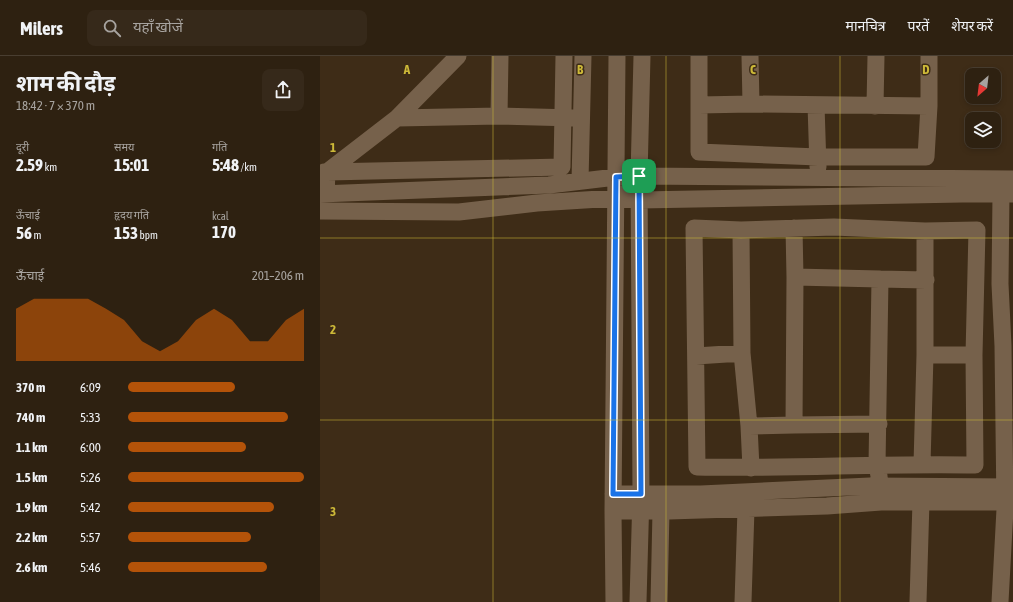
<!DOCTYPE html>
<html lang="hi">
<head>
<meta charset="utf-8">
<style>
	body { margin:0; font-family:"Asap Condensed","Noto Sans Devanagari",sans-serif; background:#36291a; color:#f1f3f6; height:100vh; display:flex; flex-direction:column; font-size:15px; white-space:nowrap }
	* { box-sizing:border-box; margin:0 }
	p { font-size:13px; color:#a7a39f }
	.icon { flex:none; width:22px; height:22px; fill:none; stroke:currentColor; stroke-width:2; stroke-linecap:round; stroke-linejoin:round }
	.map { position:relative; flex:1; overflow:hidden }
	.side { display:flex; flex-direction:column; background:#2e2111; width:320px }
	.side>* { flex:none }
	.needle { width:26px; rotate:208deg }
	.controls { position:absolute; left:645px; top:12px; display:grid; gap:8px }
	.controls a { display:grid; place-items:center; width:36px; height:36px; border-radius:8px; background:#2e2111; box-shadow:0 2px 6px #0003,0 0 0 1px #493e31; font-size:20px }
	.pin { position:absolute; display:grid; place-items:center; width:34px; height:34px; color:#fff; margin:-17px; border-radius:8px; box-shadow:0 2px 6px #0006 }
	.round { display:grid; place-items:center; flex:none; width:42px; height:42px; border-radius:8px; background:#36291a }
	.overview { display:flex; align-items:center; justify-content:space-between; height:68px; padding:0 16px }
	h1 { font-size:22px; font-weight:700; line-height:30px }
	.figures { display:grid; grid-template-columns:repeat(3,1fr); gap:6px; height:68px; padding:4px 16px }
	.figures div { display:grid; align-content:center }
	.figures b { font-size:17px; font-weight:700 }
	.figures small { font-size:11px; font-weight:400 }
	.figures p { font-size:11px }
	.chart { height:112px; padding:8px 16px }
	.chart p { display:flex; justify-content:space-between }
	.chart svg { width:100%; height:72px; margin-top:4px; fill:#b45309; opacity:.7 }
	ul { padding:0 16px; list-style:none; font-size:13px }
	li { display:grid; grid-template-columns:64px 48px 1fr; align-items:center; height:30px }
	li i { height:10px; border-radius:5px; background:#b45309 }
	header { display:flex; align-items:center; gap:24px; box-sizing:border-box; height:56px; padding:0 20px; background:#2e2111; border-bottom:1px solid #493e31 }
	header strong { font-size:19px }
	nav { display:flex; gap:22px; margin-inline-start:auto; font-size:14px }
	.search { width:280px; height:36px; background:#36291a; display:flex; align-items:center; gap:10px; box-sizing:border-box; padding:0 14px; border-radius:8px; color:#a7a39f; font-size:15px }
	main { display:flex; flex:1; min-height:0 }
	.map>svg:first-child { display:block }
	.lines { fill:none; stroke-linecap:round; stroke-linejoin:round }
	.minor { stroke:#76614b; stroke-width:17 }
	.route-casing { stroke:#fff; stroke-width:8 }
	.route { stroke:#1a73e8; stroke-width:5 }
	.grid { fill:none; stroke:#cdb938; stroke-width:1; stroke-opacity:0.55 }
	.grid-label { font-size:13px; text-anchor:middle; font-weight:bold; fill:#cdb938; stroke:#3e2c17; stroke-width:3; stroke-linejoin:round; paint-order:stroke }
</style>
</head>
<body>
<header>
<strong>Milers</strong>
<div class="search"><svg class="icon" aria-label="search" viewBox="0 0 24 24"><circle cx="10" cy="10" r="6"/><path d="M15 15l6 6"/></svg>यहाँ खोजें</div>
<nav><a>मानचित्र</a><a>परतें</a><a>शेयर करें</a></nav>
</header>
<main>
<section class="side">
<div class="overview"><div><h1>शाम की दौड़</h1><p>18:42 · 7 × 370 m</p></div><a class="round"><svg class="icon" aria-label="share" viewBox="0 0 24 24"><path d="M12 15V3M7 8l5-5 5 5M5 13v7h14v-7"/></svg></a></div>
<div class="figures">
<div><p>दूरी</p><b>2.59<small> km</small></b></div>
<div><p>समय</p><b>15:01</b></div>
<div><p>गति</p><b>5:48<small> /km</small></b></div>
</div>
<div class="figures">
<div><p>ऊँचाई</p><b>56<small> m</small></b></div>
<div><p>हृदय गति</p><b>153<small> bpm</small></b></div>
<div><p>kcal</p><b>170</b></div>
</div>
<div class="chart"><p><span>ऊँचाई</span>201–206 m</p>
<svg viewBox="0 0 160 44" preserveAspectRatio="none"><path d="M0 44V12L10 6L20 6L30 6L40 6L50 12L60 19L70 32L80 38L90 32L100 19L110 12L120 19L130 32L140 32L150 19L160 12V44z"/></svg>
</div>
<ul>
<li><b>370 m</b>6:09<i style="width:61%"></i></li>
<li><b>740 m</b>5:33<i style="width:91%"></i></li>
<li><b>1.1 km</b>6:00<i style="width:67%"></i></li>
<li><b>1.5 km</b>5:26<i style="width:100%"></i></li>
<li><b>1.9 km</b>5:42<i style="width:83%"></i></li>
<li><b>2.2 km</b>5:57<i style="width:70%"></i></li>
<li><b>2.6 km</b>5:46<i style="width:79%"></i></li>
</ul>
</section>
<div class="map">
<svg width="693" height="546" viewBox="0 0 693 546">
	<rect width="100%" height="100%" fill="#3e2c17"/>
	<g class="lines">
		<!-- minor -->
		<path class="minor" d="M138,0l-61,62 102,-2 1,-60
			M379,0v96l119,5h108l3,-51v-50
			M430,0l1,48 178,2
			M379,49l52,-1
			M496,49l2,62
			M555,50l1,-50
			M179,60l75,2
			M4,116h3l70,-54
			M260,125l3,-125
			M0,138l229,-9 67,-8 23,-1 374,3
			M6,138l1,-22 235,-5 2,-111
			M0,155l139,1 78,-9 79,-5 24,2 322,-6h51
			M514,171l91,4 52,-1 -3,125 1,110c-92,-2 -185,4 -278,2l-3,-239 47,2z
			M474,172l1,49
			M421,174l1,123 7,73 2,42
			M560,223l46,1
			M605,299h49
			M376,300l46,-3
			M559,368l-85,1 1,-148 85,2 -3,186 2,11 2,26
			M429,370l45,-1
			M602,408l3,-109v-124
			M293,438h88l169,-8 143,1
			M293,455h56l158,-5 54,-4h132
			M294,546l-1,-91 4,-455
			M318,546l3,-108 -2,-318 3,-120
			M339,546l2,-91
			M423,546l3,-93
			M598,546l3,-101
			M680,546l5,-93 -2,-163 -3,-62 1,-90"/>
	</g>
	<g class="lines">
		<!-- route casing -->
		<g class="route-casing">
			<path id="route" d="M319,120l2,318h-28l3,-317z"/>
		</g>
		<!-- route -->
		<use href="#route" class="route"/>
	</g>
	<!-- grid -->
	<path class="grid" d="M173,0v546M346,0v546M520,0v546M0,182h693M0,364h693"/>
	<g class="grid-label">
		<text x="87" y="18">A</text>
		<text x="260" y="18">B</text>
		<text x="433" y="18">C</text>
		<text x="606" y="18">D</text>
		<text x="13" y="96">1</text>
		<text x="13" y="278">2</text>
		<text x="13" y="460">3</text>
	</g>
</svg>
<div class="controls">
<a><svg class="needle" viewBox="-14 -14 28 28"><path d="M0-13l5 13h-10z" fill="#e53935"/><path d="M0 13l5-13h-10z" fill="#a7a39f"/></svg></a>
<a><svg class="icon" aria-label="layers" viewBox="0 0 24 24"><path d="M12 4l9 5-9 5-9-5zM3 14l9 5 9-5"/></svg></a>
</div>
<div class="pin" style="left:319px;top:120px;background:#1e9e55"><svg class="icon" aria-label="arrive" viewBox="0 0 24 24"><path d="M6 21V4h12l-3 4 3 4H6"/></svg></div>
</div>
</main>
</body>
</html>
